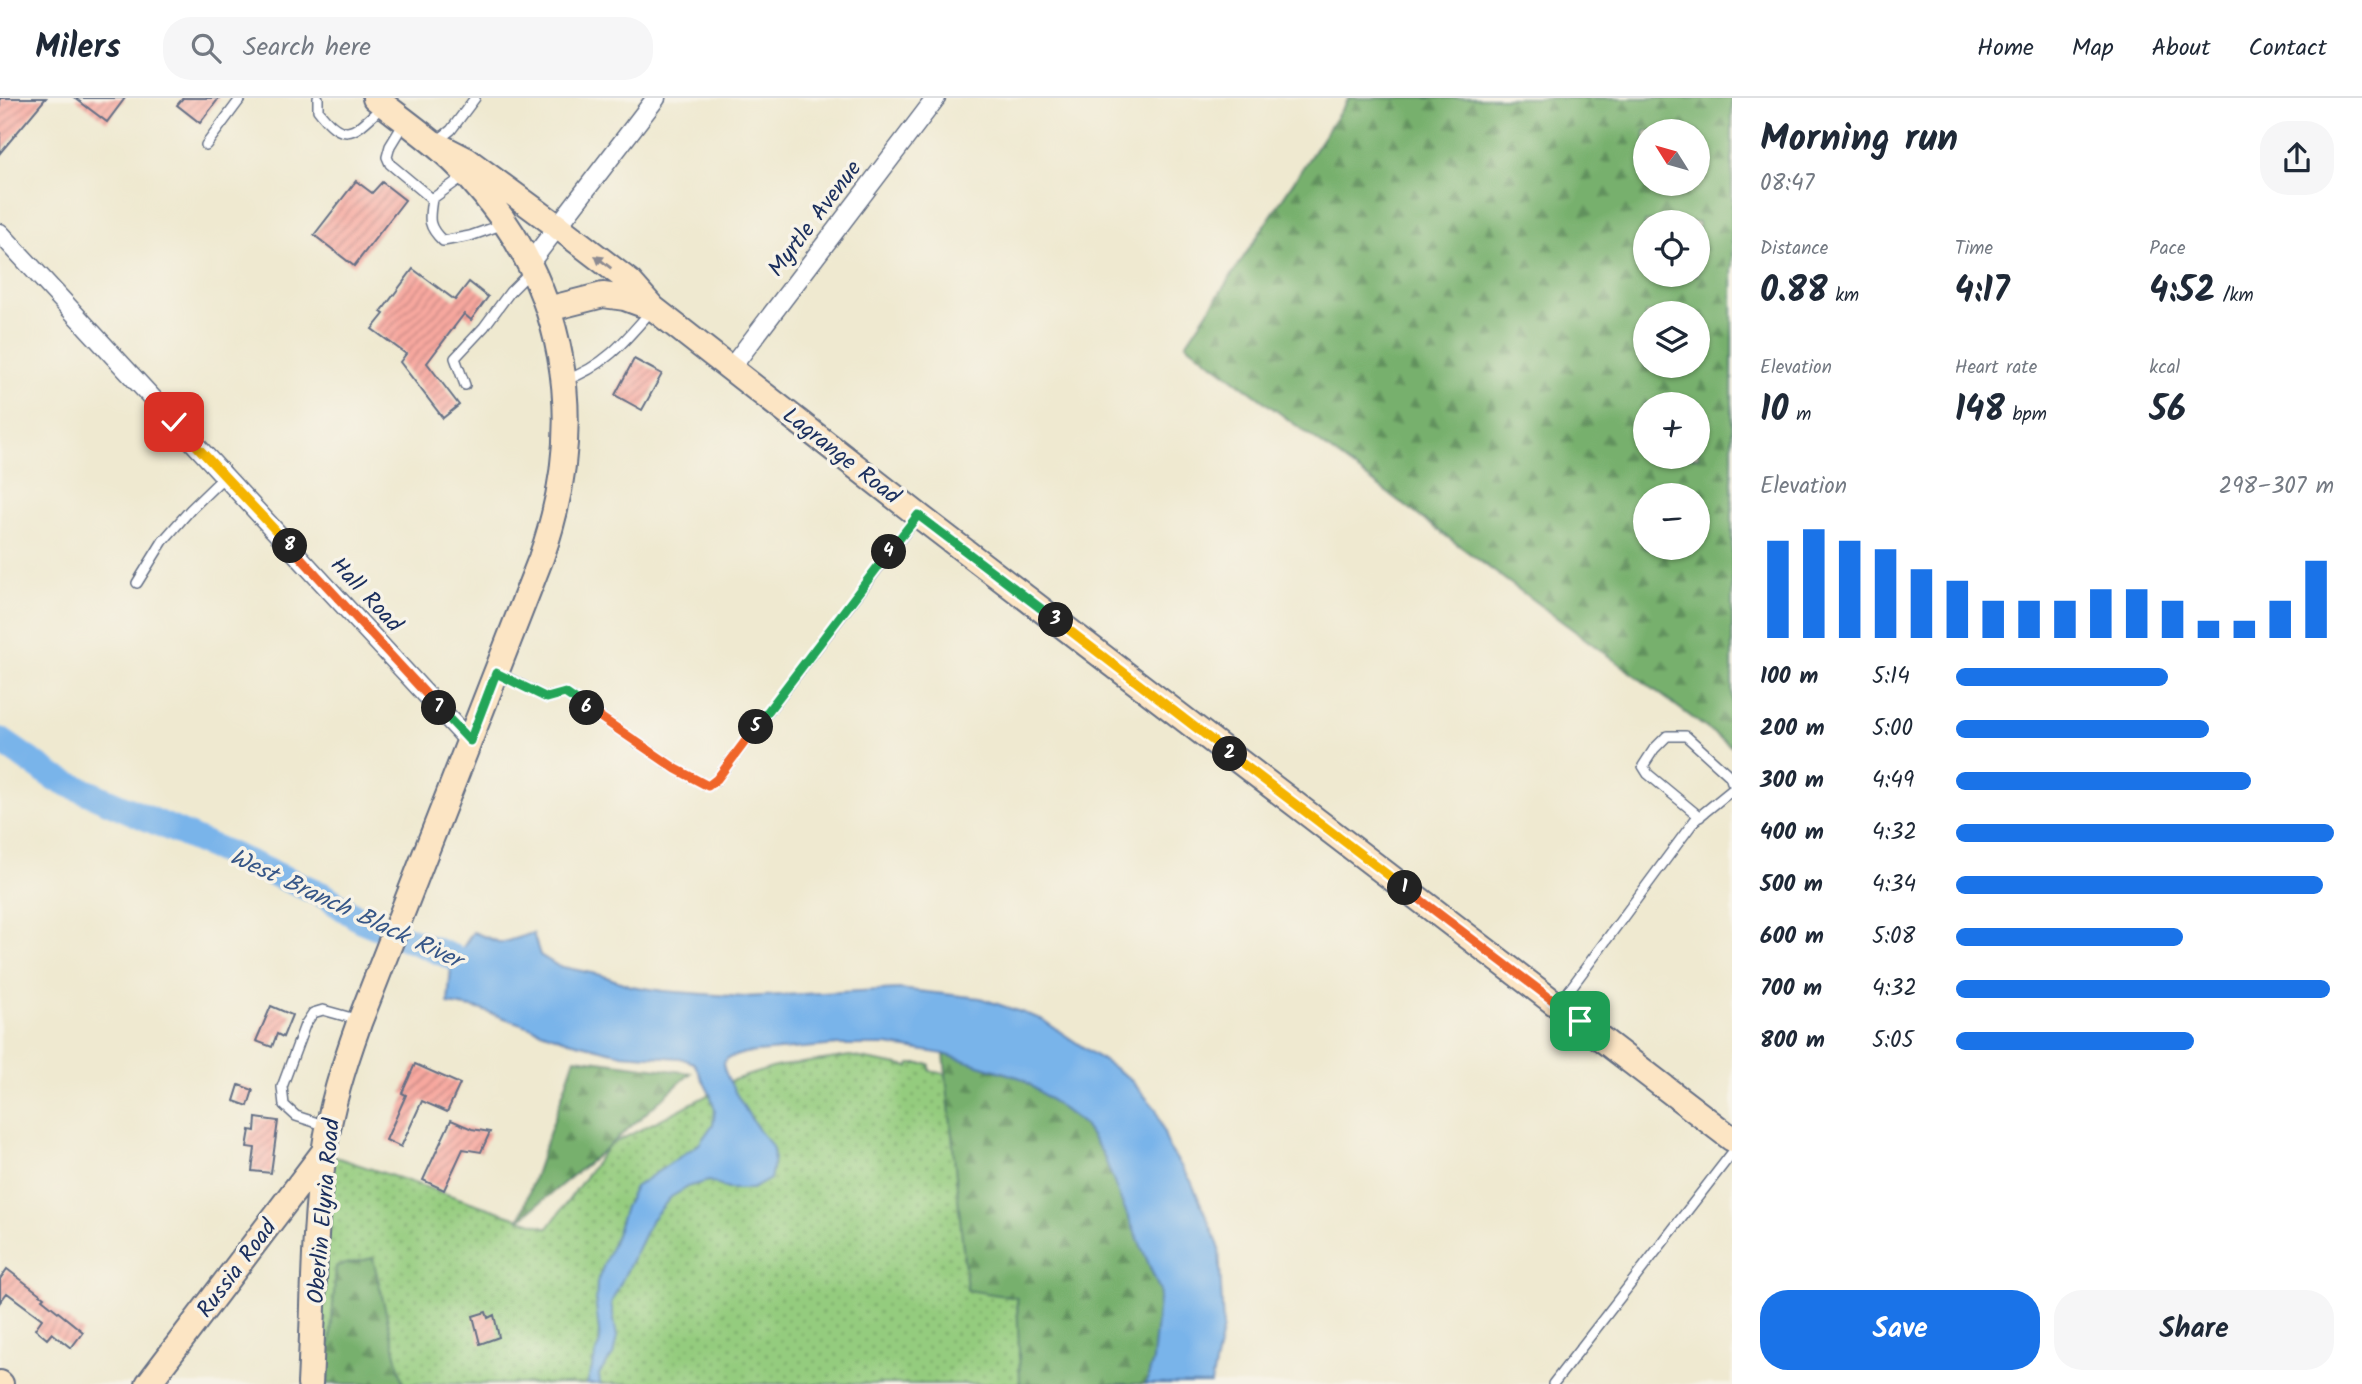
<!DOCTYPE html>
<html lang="en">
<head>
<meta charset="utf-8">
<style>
	body { margin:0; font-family:Kalam,sans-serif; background:#f6f6f7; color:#1f2937; height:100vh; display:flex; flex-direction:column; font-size:26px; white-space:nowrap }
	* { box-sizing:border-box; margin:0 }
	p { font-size:23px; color:#747a83 }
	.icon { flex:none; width:38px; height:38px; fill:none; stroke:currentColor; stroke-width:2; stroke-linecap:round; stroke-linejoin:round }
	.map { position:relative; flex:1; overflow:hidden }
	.side { display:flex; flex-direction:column; background:#fff; width:630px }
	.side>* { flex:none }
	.needle { width:46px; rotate:307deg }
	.tools { position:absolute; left:1633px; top:21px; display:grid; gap:14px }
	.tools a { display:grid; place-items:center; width:77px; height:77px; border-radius:50%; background:#fff; box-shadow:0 2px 5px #0004; font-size:35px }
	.pin { position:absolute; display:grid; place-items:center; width:60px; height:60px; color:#fff; margin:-30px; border-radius:14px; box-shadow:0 4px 10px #0006 }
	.km { position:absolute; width:35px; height:35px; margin:-18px; border-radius:50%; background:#222; color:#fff; font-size:19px; line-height:35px; text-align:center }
	.round { display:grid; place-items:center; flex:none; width:74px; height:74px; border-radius:28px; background:#f6f6f7 }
	.head { display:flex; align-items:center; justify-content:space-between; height:119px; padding:0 28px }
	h1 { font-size:38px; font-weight:800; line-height:52px }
	.stats { display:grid; grid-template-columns:repeat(3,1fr); gap:10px; height:119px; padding:7px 28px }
	.stats div { display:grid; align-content:center }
	.stats b { font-size:35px; font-weight:800 }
	.stats small { font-size:19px; font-weight:400 }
	.stats p { font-size:19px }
	.chart { height:196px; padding:14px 28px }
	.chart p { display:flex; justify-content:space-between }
	.chart svg { width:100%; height:126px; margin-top:7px; stroke:#1a73e8; stroke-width:6 }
	.action { display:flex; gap:14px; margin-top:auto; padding:14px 28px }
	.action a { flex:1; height:80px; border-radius:28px; background:#1a73e8; color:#fff; font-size:28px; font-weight:800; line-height:80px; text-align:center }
	.action a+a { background:#f6f6f7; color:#1f2937 }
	ul { padding:0 28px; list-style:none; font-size:23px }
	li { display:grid; grid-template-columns:112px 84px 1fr; align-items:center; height:52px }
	li i { height:18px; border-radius:9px; background:#1a73e8 }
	header { display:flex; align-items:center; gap:42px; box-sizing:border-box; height:98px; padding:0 35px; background:#fff; border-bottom:2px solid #e0e1e3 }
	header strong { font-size:33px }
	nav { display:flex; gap:38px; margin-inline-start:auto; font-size:24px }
	.search { width:490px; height:63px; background:#f6f6f7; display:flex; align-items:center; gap:18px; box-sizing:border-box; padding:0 24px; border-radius:28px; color:#747a83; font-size:26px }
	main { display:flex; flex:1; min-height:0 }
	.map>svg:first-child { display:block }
	.grass { fill:url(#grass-dots); stroke:#587e6e; stroke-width:2 }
	.forest { fill:url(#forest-firs); stroke:#497066; stroke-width:2; fill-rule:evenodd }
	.water { fill:#79b4ea; stroke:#4a72a4; stroke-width:2 }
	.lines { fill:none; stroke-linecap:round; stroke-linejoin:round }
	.river { stroke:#79b4ea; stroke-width:26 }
	.building { fill:url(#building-hatch) }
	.lane-casing { stroke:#657086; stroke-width:12 }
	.street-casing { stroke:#657086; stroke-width:21 }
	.secondary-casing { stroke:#657086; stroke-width:28 }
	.lane { stroke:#fff; stroke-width:9 }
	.street { stroke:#fff; stroke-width:18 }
	.secondary { stroke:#fce5c4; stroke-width:24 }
	.oneway { fill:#8c8a91 }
	.split-1-casing { stroke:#fff; stroke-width:14 }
	.split-2-casing { stroke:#fff; stroke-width:14 }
	.split-3-casing { stroke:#fff; stroke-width:14 }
	.split-4-casing { stroke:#fff; stroke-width:14 }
	.split-5-casing { stroke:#fff; stroke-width:14 }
	.split-6-casing { stroke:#fff; stroke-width:14 }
	.split-7-casing { stroke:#fff; stroke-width:14 }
	.split-8-casing { stroke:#fff; stroke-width:14 }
	.split-9-casing { stroke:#fff; stroke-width:14 }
	.split-1 { stroke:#f0652b; stroke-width:9 }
	.split-2 { stroke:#f5b400; stroke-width:9 }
	.split-3 { stroke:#f5b400; stroke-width:9 }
	.split-4 { stroke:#22a559; stroke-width:9 }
	.split-5 { stroke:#22a559; stroke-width:9 }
	.split-6 { stroke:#f0652b; stroke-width:9 }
	.split-7 { stroke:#22a559; stroke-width:9 }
	.split-8 { stroke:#f0652b; stroke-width:9 }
	.split-9 { stroke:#f5b400; stroke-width:9 }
	.labels { text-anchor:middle; stroke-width:7; stroke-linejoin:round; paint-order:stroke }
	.street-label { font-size:23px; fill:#1b2f5e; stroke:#f7f3e8 }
	.water-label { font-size:24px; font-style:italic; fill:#375788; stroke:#f7f3e8 }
</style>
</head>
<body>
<header>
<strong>Milers</strong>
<div class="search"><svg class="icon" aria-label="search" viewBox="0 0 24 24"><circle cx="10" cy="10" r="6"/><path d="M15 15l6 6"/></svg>Search here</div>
<nav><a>Home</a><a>Map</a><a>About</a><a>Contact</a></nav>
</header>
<main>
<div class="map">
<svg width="1732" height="1286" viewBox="0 0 1732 1286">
	<defs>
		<pattern id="grass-dots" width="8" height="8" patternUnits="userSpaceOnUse" patternTransform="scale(1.75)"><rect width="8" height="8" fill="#94cc7e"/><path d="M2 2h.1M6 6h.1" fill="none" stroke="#78a66a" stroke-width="1.8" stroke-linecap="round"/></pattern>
		<pattern id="forest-firs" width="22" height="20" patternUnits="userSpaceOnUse" patternTransform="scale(1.75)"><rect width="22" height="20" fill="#77b06d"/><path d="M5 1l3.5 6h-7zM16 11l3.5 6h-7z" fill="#61905d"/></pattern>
		<pattern id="building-hatch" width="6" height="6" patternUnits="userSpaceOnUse" patternTransform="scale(1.75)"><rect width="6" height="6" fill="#f8a89f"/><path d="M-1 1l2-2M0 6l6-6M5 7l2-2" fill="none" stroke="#c88985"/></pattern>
	</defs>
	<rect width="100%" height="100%" fill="#f7f3e8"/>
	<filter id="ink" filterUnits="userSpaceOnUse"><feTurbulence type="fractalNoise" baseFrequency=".0143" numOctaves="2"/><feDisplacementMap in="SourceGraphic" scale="14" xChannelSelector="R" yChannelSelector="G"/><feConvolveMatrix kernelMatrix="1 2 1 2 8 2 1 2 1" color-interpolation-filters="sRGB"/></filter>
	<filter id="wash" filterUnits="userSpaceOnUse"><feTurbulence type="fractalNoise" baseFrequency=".00686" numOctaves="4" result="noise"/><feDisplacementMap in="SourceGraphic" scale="28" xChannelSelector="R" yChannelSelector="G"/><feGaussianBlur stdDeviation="1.57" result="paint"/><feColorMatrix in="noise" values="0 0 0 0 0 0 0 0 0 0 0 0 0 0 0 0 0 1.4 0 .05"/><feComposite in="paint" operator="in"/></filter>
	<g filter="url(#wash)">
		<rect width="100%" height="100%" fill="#efe9d0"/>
		<!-- grass -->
		<path class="grass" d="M850,958l59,11 1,-3h20v7l71,14 22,299h-713l14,-231 224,75 60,-82 102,-52 20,-13 45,-14z"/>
		<!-- forest -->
		<path class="forest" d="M1349,0h383v649l-546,-403zM1645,33h53v53h-53zM1645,124h53v53h-53zM1698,215v53h-53v-53zM1645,306h53v53h-53zM1645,397h53v53h-53z
			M944,956l77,24 62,46 20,30 57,137 -7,69 -7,24h-126l-3,-86 -50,-8z
			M575,960l116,15 -81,72 -90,74z
			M373,1160l30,126h-76l9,-118z"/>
		<!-- water -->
		<path class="water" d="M473,834l28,11 32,-10 7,22 18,11 43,9 30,11 32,5 81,6 155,-8 81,9 61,21 88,59 27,31 13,39 22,33 28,65 4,81 -12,57h-65l7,-24 7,-69 -12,-29 -28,-64 -17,-44 -20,-30 -62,-46 -77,-24 -57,-9h-49l-93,8 -17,5 -5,5c1,14 29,58 39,71 3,4 8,8 10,13 4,10 0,21 -2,32l-18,10h-24l-19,-8 -19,5 -19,11 -19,22 -41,84 6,34 -4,18 -14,19 1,10h-13l13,-43 -4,-36 1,-23 19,-47 9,-28 10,-20 64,-43 14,-20 2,-14 -5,-16 -16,-31 -14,-5 -59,-4 -52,-13 -90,-32 -31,-5 3,-38z"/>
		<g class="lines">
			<!-- river -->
			<path class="river" d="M0,642l55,38 270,118 36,24 128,52"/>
		</g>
		<g id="blocks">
			<!-- building -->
			<path class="building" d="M0,0h46l-46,55z
				M75,0h50l-18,24z
				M183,0h36l-19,25 -23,-18z
				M356,83l16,12 10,-11 23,18 -51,66 -40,-31z
				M413,171l42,31 14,-18 19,15 -17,23 -7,-6 -37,49 32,42 -16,13 -43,-56 6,-8 -34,-25 12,-15 -3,-2z
				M634,261l28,15 -20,36 -27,-15z
				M271,908l21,9 -9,22 -6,-3 -5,13 -16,-6z
				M415,966l45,20 -13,28 -25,-11 -21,46 -15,-7 20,-45 -4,-2z
				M239,987l14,5 -5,16 -14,-5z
				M256,1020l22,3 -7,52 -19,-2 3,-23 -8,-1 3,-17 5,1z
				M451,1022l21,9 18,3 -9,20 -18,-3 -19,41 -21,-10z
				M7,1171l37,28 -2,2 41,33 -12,16 -19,-15 -5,6 -12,-10 7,-10 -35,-26 -7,9v-23z
				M486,1214l2,6 6,-3 5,22 -19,7 -7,-28z"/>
		</g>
	</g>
	<g filter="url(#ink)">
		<use href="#blocks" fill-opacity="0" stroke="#657086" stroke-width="2"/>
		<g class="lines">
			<!-- lane casing -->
			<g class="lane-casing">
				<path id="lane" d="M318,0v12c28,37 37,21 64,-3
					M404,25l-14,23 -3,11 3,7 42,35
					M437,43l14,-11 24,-32
					M206,47l35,-47
					M464,78l-32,23c-3,20 -5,27 11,42l27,-5 34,-12
					M565,282c38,-12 61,-40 86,-69
					M465,287l-10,-27 29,-31 26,-35 19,-19
					M137,485l26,-42 28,-32 34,-33
					M498,575l49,25 18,-5 111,76 32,17 9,-7 199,-261
					M1700,719l-52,-43 -5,-8 11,-17 13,-13h19l44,40 2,6
					M1559,906l136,-184 37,-30
					M327,1028l-31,-10 -12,-11 -2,-18 23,-62 8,-12 10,-3 36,10
					M1553,1286l179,-231"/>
			</g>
			<!-- street casing -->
			<g class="street-casing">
				<path id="street" d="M0,135l469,508
					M529,166l127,-166
					M731,270l205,-270"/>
			</g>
			<!-- secondary casing -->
			<g class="secondary-casing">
				<path id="secondary" d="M434,45l33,17 90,66 73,56 23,26 265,207 814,624
					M548,211l55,-14 22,3 27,10
					M0,1285l1,1
					M148,1286l175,-231
					M310,1286c4,-77 3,-155 14,-231 6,-45 20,-88 35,-130l182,-465c48,-137 27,-273 -73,-382 -27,-30 -61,-53 -93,-78"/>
			</g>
			<!-- lane -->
			<use href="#lane" class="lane"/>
			<!-- street -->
			<use href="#street" class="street"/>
			<!-- secondary -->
			<use href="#secondary" class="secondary"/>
		</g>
		<!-- one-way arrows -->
		<defs><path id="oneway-solid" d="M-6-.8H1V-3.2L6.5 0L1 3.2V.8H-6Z" transform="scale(1.75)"/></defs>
		<use class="oneway" href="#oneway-solid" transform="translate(603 164) rotate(-142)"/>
	</g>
	<g class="lines" filter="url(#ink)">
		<!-- split-1 casing -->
		<g class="split-1-casing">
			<path id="split-1" d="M1405,790l175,133"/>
		</g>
		<!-- split-2 casing -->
		<g class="split-2-casing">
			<path id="split-2" d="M1230,656l175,134"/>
		</g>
		<!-- split-3 casing -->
		<g class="split-3-casing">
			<path id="split-3" d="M1056,522l174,134"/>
		</g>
		<!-- split-4 casing -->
		<g class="split-4-casing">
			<path id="split-4" d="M889,454l29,-37 138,105"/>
		</g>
		<!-- split-5 casing -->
		<g class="split-5-casing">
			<path id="split-5" d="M756,629l133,-175"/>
		</g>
		<!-- split-6 casing -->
		<g class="split-6-casing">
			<path id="split-6" d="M587,610l89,61 32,17 9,-7 39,-52"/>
		</g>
		<!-- split-7 casing -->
		<g class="split-7-casing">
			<path id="split-7" d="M439,610l31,33 26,-68 51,25 18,-5 22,15"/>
		</g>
		<!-- split-8 casing -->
		<g class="split-8-casing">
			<path id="split-8" d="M290,448l149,162"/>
		</g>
		<!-- split-9 casing -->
		<g class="split-9-casing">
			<path id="split-9" d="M174,324l116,124"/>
		</g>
		<!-- split-1 -->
		<use href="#split-1" class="split-1"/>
		<!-- split-2 -->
		<use href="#split-2" class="split-2"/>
		<!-- split-3 -->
		<use href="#split-3" class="split-3"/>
		<!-- split-4 -->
		<use href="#split-4" class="split-4"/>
		<!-- split-5 -->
		<use href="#split-5" class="split-5"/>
		<!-- split-6 -->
		<use href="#split-6" class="split-6"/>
		<!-- split-7 -->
		<use href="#split-7" class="split-7"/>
		<!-- split-8 -->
		<use href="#split-8" class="split-8"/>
		<!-- split-9 -->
		<use href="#split-9" class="split-9"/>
	</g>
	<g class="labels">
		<!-- street labels -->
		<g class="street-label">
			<text transform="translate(814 120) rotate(-53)" y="8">Myrtle Avenue</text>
			<text transform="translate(842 357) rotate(38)" y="8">Lagrange Road</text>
			<text transform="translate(367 496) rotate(47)" y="8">Hall Road</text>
			<text transform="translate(323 1113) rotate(-85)" y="8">Oberlin Elyria Road</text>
			<text transform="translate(236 1170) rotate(-53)" y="8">Russia Road</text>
		</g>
		<!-- water labels -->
		<g class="water-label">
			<text transform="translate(346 810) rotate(25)" y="8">West Branch Black River</text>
		</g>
	</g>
</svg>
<div class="tools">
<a><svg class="needle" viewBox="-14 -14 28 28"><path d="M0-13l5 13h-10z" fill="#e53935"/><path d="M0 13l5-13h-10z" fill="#747a83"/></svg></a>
<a><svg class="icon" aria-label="locate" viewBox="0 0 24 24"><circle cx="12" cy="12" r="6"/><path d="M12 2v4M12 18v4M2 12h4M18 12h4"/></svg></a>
<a><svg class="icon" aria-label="layers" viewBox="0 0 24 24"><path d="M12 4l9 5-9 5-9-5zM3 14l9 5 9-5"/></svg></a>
<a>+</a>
<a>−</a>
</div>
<div class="pin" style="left:1580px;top:923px;background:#1e9e55"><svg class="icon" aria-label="arrive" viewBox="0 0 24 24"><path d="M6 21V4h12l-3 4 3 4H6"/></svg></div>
<div class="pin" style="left:174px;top:324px;background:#d93025"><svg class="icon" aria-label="check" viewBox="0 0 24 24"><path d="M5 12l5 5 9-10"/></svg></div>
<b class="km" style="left:1405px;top:790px">1</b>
<b class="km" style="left:1230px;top:656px">2</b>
<b class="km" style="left:1056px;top:522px">3</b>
<b class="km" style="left:889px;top:454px">4</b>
<b class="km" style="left:756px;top:629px">5</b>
<b class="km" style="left:587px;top:610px">6</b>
<b class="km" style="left:439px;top:610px">7</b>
<b class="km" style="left:290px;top:448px">8</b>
</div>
<section class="side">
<div class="head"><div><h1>Morning run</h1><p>08:47</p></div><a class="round"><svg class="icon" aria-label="share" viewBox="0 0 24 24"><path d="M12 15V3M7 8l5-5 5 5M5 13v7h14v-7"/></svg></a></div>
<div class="stats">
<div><p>Distance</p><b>0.88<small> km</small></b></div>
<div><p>Time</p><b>4:17</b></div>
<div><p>Pace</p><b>4:52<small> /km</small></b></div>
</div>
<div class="stats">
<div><p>Elevation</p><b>10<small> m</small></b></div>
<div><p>Heart rate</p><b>148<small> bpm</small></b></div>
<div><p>kcal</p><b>56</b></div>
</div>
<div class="chart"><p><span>Elevation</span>298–307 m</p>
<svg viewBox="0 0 160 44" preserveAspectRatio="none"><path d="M5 44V10M15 44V6M25 44V10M35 44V13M45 44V20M55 44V24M65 44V31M75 44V31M85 44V31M95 44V27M105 44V27M115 44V31M125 44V38M135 44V38M145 44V31M155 44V17"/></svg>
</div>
<ul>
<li><b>100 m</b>5:14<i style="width:56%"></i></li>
<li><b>200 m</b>5:00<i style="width:67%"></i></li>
<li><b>300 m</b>4:49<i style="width:78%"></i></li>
<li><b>400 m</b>4:32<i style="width:100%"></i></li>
<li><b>500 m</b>4:34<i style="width:97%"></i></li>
<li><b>600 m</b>5:08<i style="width:60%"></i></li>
<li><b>700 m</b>4:32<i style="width:99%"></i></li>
<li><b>800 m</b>5:05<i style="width:63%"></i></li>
</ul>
<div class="action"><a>Save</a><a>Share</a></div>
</section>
</main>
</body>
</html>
